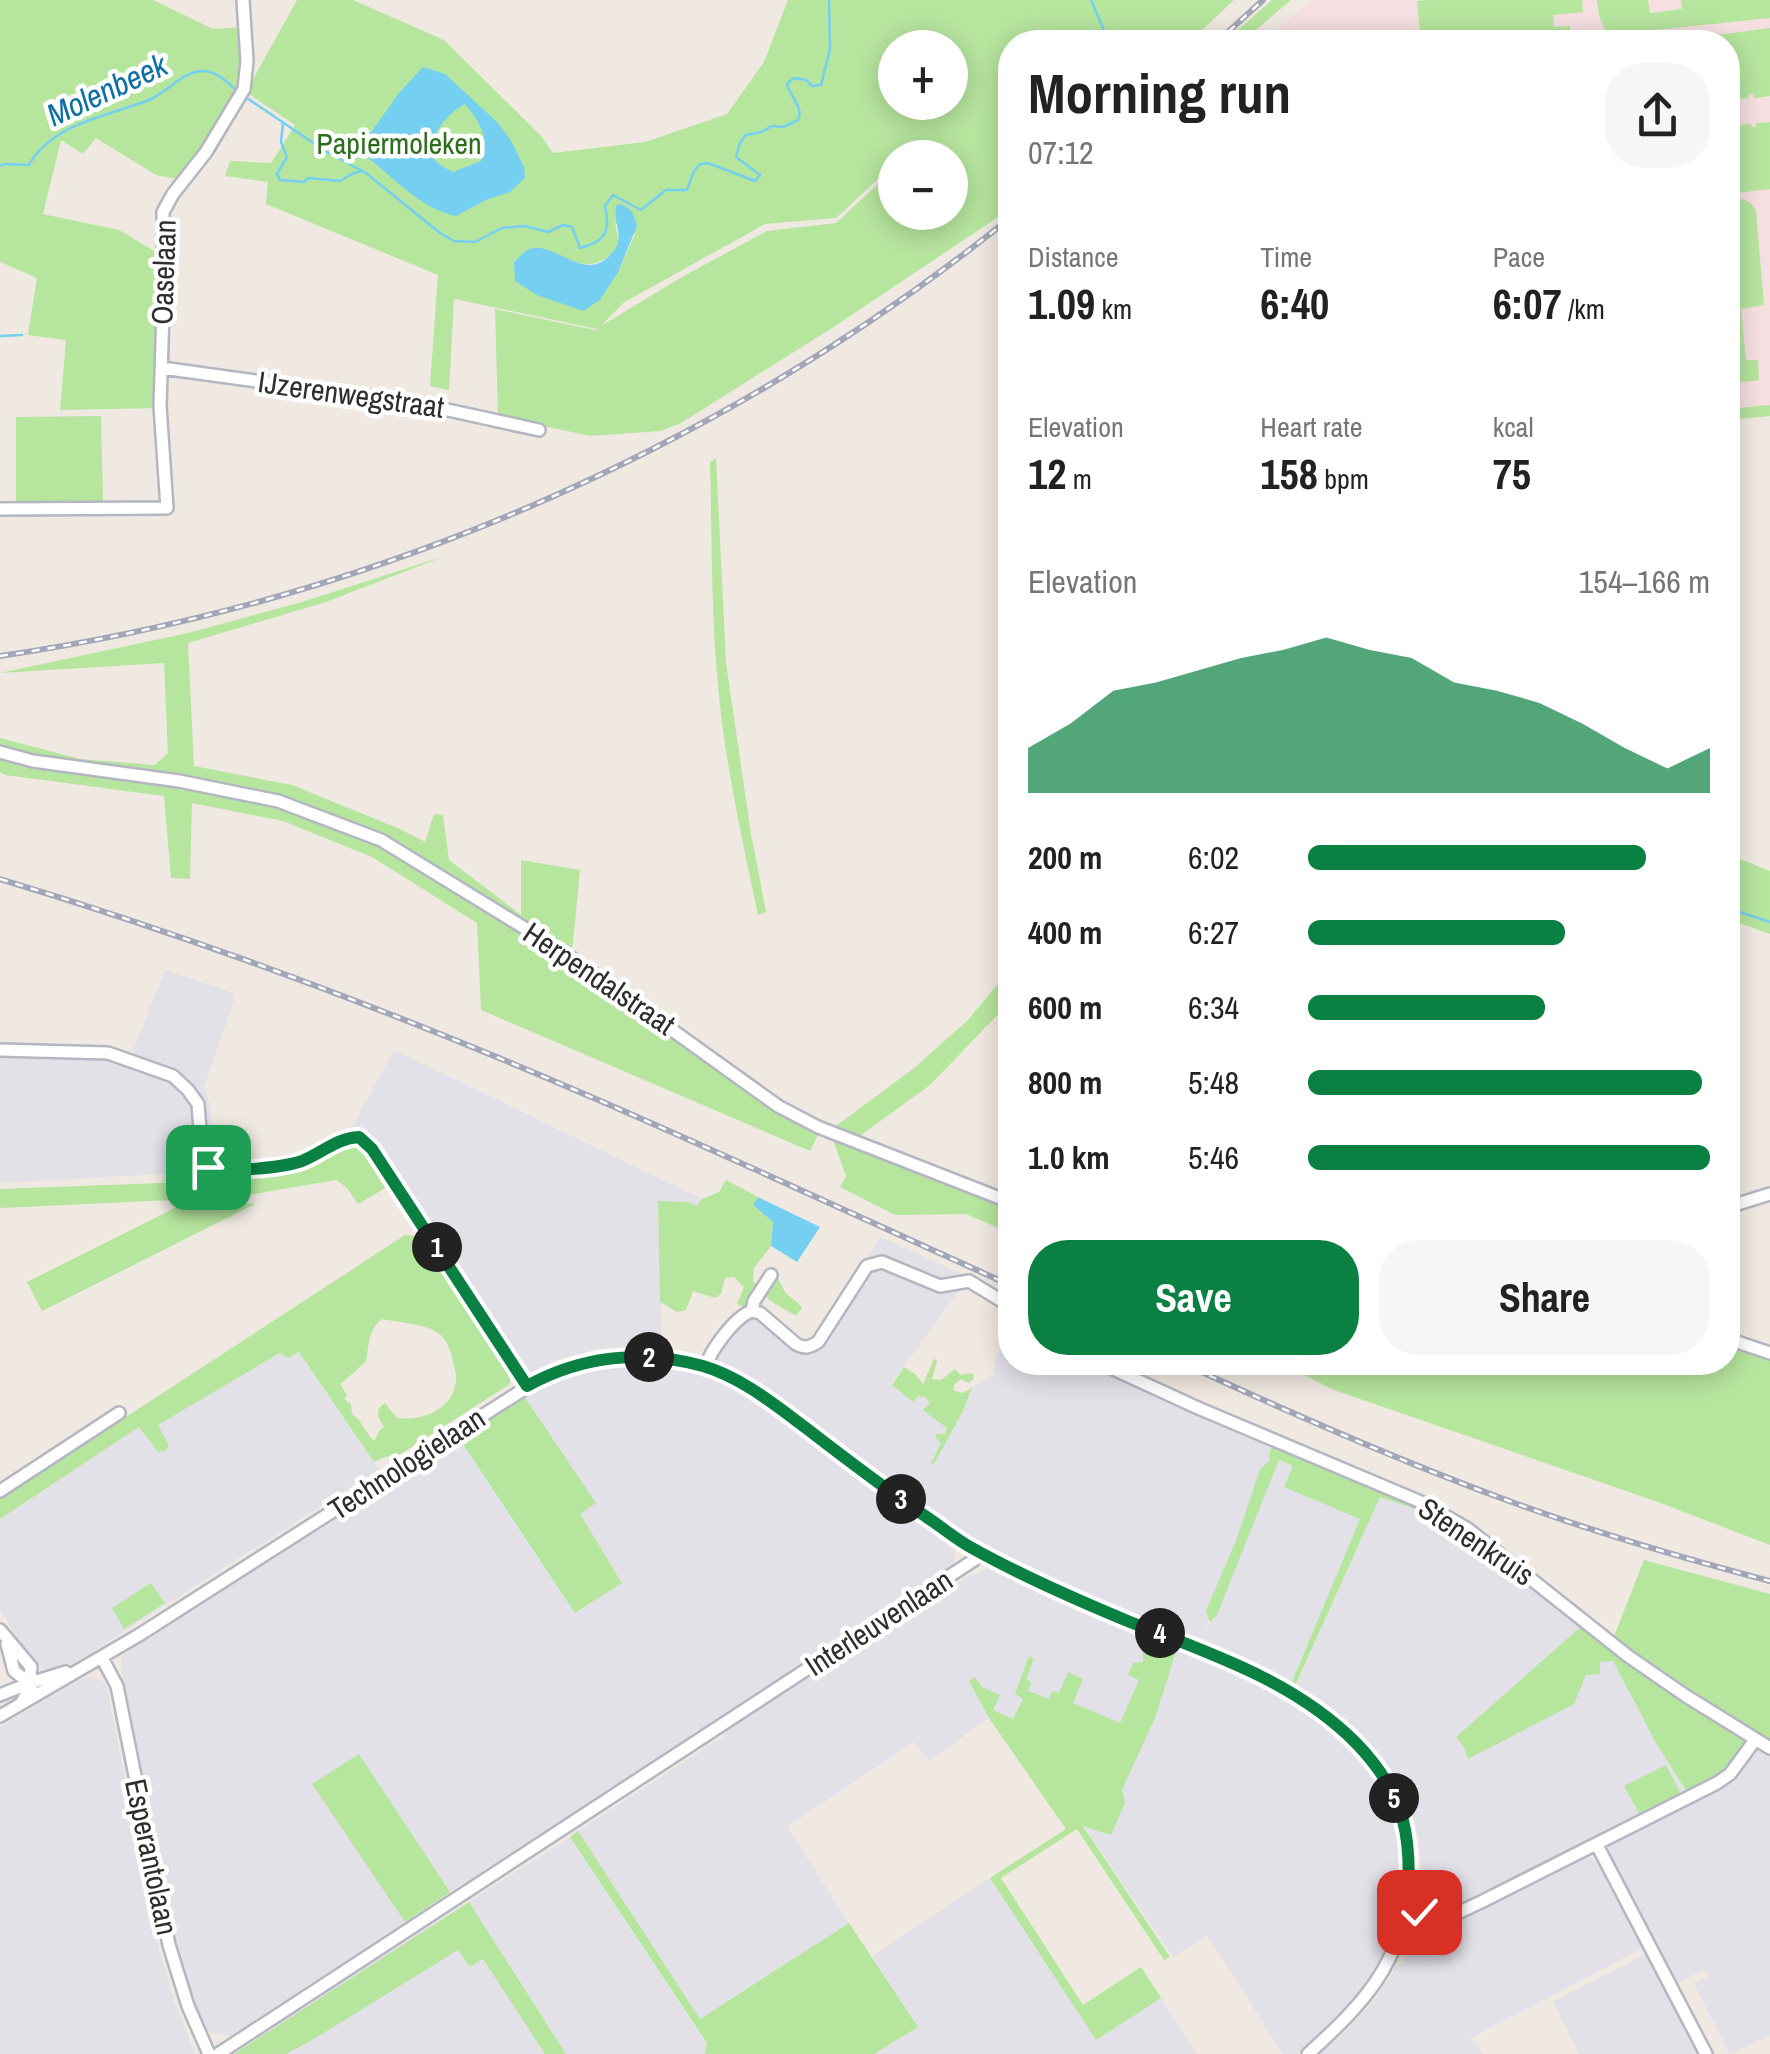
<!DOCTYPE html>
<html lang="en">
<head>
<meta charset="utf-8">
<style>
	body { margin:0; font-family:"Archivo Narrow",sans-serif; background:#f6f6f6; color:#222; height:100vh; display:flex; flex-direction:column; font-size:38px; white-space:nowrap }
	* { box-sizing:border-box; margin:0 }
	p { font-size:32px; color:#767676 }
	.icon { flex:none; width:55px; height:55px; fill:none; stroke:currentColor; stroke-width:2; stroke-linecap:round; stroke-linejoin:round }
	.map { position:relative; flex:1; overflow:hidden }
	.sheet { position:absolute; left:998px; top:30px; width:742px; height:1345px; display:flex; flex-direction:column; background:#fff; border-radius:40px; box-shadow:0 5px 25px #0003 }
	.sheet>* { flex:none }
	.fabs { position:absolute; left:878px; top:30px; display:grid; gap:20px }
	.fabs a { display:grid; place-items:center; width:90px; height:90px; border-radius:50%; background:#fff; box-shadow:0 5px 25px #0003; font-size:50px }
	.pin { position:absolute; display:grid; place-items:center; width:85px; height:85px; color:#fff; margin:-42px; border-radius:20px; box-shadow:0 5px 15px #0006 }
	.km { position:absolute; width:50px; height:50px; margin:-25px; border-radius:50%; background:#222; color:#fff; font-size:28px; line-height:50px; text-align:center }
	.round { display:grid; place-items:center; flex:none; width:105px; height:105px; border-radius:40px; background:#f6f6f6 }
	.overview { display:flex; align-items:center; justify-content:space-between; height:170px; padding:0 30px }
	h1 { font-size:55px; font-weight:700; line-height:75px }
	.figures { display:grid; grid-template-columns:repeat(3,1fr); gap:15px; height:170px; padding:10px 30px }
	.figures div { display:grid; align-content:center }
	.figures b { font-size:42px; font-weight:700 }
	.figures small { font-size:28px; font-weight:400 }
	.figures p { font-size:28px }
	.chart { height:280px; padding:20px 30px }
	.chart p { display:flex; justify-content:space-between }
	.chart svg { width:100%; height:180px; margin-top:10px; fill:#0b8043; opacity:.7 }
	.action { display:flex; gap:20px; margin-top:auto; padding:20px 30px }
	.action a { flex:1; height:115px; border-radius:40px; background:#0b8043; color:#fff; font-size:40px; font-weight:700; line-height:115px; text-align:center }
	.action a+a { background:#f6f6f6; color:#222 }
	ul { padding:0 30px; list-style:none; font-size:32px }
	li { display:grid; grid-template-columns:160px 120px 1fr; align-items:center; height:75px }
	li i { height:25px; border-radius:12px; background:#0b8043 }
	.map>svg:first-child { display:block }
	.industrial { fill:#e3e1e8 }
	.medical { fill:#f5dfe0 }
	.green { fill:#b6e59e; fill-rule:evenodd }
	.water { fill:#75cff0; fill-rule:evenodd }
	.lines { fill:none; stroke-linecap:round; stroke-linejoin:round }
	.stream { stroke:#75cff0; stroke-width:2.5 }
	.minor-casing { stroke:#b4b7c1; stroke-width:16 }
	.minor { stroke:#fff; stroke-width:11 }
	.rail-casing { stroke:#a3a6b8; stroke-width:6 }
	.rail { stroke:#fff; stroke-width:2.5; stroke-dasharray:8; stroke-linecap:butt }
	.route-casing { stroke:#fff; stroke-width:20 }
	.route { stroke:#0b8043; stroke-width:12 }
	.labels { text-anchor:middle; stroke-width:9; stroke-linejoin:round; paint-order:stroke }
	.park-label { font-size:30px; fill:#2c6e1b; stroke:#fff }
	.street-label { font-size:30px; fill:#2e2e2e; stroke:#fff }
	.water-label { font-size:32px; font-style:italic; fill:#0d6fa3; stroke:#fff }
</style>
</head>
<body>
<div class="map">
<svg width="1770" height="2054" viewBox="0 0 1770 2054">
	<rect width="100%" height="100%" fill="#efe9e1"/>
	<!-- industrial -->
	<path class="industrial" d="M165,970l71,24 -32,93 6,18 2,48 -32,20 -180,10v-138l92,1 40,7z
		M394,1050l308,149 -5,8 -8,-5h-31l4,146 -65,1 -41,11 -34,17 -170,-250z
		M880,1237l89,40 -78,107 22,18 5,-6 6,1 6,6 -6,7 24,18 -17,35 32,-52 9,-23 22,-13 1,-15 15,-31v33l81,1 192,83 -79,185 13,-16 62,-155 15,6 -9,21 76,32 -68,164 4,1 83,-188 38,14 39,24 6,-5 121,95 -127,113 7,10 122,-72 13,-13 14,-1 43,82 33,54 62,-50 19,3v285l-40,19 -36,-70 15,-7 -4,-8 -34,18 35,67h-127l-26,-53 99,-50 -34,-65 -12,-37 27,-21 -172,84h-42l3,-44 -4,-33 -7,-23 -16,-32 -19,-26 -39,-40 -30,-22 -50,-26 -162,-67 -119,-59 -60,-38 -172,-127 -36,-15 38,-49 64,36 49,-72z
		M298,1351l81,118 -303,193 -19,8 -11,1 -10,-6 -11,-13 -25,-43v-90l140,-93 17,26 12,-6 -12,-21 124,-72z
		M635,1363l36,3 33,7 35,16 212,155 5,8 -2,11 -3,5 -108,69 10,16 115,-76 23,-9 97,46 162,67 47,25 29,21 25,23 30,38 15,31 8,23 2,28 -6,39 -18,50 -21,31 -58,59 -6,5h-14l-76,-119 -34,22 -90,-132 -17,4 -77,-111 -60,43 -15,-19 -127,85 62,96 -149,96 -122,-188 146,-95 -10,-14 -264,170 -91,-138 -46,30 92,138 -175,114 -22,-4 -6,-8 -23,-62 -51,-250 -7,-43 1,-12 13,-12 110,-68 214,-139 117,175 46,-31 -43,-69 16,-10 -71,-107 26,-16 19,-6 44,-10z
		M92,1677l12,5 3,6 52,261 15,52 21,53h-195v-327l83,-49z
		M570,1837l137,207 -2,10h-139l-97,-152z
		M1589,1857l11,7 45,83 -175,91 14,16h-165l28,-24 26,-28 23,-35 8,-4 18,-48 30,5 20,-7 104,-54z
		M990,1878l106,161 65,-41 36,56h-323l44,-27 -47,-70z
		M460,1907l95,147h-321l61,-42z"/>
	<!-- medical -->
	<path class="medical" d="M1312,0h458v416l-42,4v-378h-472l13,-6z"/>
	<!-- green -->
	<path class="green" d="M0,0h153l60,29 29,-2v57l-60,96 -26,-5 -60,-37 -13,16 -22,-14 -18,74 76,16 42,25 -5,153 -96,2 6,-70 -38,-5 9,-57 -37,-16z
		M297,0h56l91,40 98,97 11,16 92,-11 82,-28 37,-52 24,-62h446l-45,42h-179v167l-178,119 -151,95 -20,8 -71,5 -92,-20 -3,-107 100,21 2,-1 -143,-30 -5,91 -19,-4 8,-111 -172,-71 2,-22 -43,-6 5,-15 41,2 24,-38 -49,-33zM895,48h55v54h-55zM895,158h55v54h-55zM891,167v5l-55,51 -69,8 -85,46 -81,49 22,-23 142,-79 71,-6zM615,223l20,11c-14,30 -23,58 -52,76l-69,-48c6,-6 12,-13 20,-14 5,-1 10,2 15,4 29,12 50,23 70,-9z
		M1272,0h19l-49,42h-18z
		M1429,0h153l1,12 -30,3 1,12 16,-1v7l-3,1v4l-6,1v3h-140l-4,-41z
		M1597,0h51l2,13 32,-4 -1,-9h89v18l-163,17 -8,-19z
		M1770,28v68l-16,2 -1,-4h-4v4l-14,1v4l-7,1v-62h-24l4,-6z
		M1728,107l1,15 8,-1 1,4 13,-1 1,3h4v-4l14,-1v67l-42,5z
		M1742,199l9,4 5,8 8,94 -23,4 5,51h12l1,20 -31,4v-184z
		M1770,405v11l-42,4v-11z
		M101,416l2,85 -87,1v-85z
		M716,458l10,205 25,171 15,78 -8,3c-16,-76 -33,-152 -40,-229 -7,-74 -6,-150 -8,-224z
		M445,556l-119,46 -138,41 6,123 98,19 108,44 25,13 9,-28 9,1 6,45 72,55v-55l59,10 -8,82 247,181 -9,18 -329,-141 -4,-87 -105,-66 -89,-36 -91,-18 -2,76 -19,-1 -7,-82 -159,-21 -5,-3v-34l80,21 75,6 13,-12 -4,-90 -164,10 188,-40 114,-31z
		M1728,854l42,17v63l-42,-15z
		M1010,969v33l-80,83 -73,53 -25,-9 82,-61 54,-48z
		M831,1135l179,69v29l-44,-19 -71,1 -55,-28 6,-11z
		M359,1137l35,46 -36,21 -11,-16 -11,-8 -99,17 -237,11v-19l214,-8 33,-12 53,-8z
		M726,1180l32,17 -5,8 20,17 -2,24 -17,22 -1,14 8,7 -9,22 -15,-7 7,-17 -10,-10 -9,1 -4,16 -6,4 -22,-7 -7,19 -9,2 -17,-10 -2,-101 31,1 8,4 5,-7 17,-7z
		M236,1202l19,2 -213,107 -15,-29 150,-75z
		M405,1235l9,1 16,15 80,121v12l-111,71 -14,2 -11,5 -75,-110 -11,6 -8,-5 -122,72 11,21 -4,5 -7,1 -19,-25 -139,92v-20zM382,1319c18,4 45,4 60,17 5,6 8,14 10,21 1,7 5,16 4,23 -2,30 -34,41 -59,38l-12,-15c-11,7 -7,15 -1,24l-4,3 -6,11c-9,-9 -11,-19 -22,-27l-1,-10 -7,-5 3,-4 -7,-11c6,-3 17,-16 26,-22 3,-16 2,-33 16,-43z
		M777,1276c3,5 5,11 8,16 5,7 11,7 17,16l-6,8 -27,-16 -6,-10 8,-13z
		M1728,1344l42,12v189l-112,-43 -324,-112 -53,-27 447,-1z
		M934,1359l3,1 -5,19 9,1 14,-11 6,6 9,-2 4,2 -1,4 -4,4 -8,-4 -7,6 -1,5 9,3 10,-5 -9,23 -29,53 -3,-1 10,-20 -5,-5v-4h9l2,-6 -24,-18 7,-7 -5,-6 -7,-1 -5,6 -21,-17 12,-18 11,7 8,10z
		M524,1396l72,107 -16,11 42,69 -47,30 -116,-175z
		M1275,1444l145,60 43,25 -6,5 -39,-24 -38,-13 -84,187 -4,-2 68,-163 -76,-32 9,-21 -14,-6 -62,155 -7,7 -4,-11 31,-73 23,-69 9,-8 1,-11z
		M1644,1560l126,34v149l-61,-36 -96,-68z
		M151,1583l14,20 -41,26 -12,-21z
		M1584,1624l151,108 16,15 -9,14 -52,36 -34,-54 -43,-82 -13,1v12l-14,1 -12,29 -106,55 -4,-12 -8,-10z
		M1146,1637l31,12 -22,69 -33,72 3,13 -14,32 -28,-9 87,131 -6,3 -87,-131 -76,49 82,127 58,-38 20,31 -65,42 -106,-162 76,-49 -77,-111 -20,-37 6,-4 7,10 18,8 -7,15 20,9 10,-20 -8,-5 14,-38 5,3 -8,20 5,3 -3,9 21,8 3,-8 7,2 9,-21 15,7 -10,24 47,20 19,-43 -11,-5 5,-12 10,-1v-16z
		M359,1754l91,138 -45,30 -93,-138z
		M1666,1765l15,29 -41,21 -16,-29z
		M578,1831l122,188 149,-96 69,104 -44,27h-169l2,-11 -137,-206z
		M469,1902l97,152h-21l-62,-95 -13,8 -12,-17 -144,89 -28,15h-52z"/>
	<!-- water -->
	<path class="water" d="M423,67l22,7 52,48 13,17 14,28 1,11 -15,14 -24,8 -30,16c-35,-7 -62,-38 -90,-60l-2,-5 3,-13 32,-45zM465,104c14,16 26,36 16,57l-28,11c-7,-4 -16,-7 -20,-15 -7,-20 16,-45 32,-53z
		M617,204c14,2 17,9 20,22l-19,46 -18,28 -17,11 -46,-16 -22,-14 -1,-19c6,-6 11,-13 20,-14 23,-3 51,33 75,8 2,-2 9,-10 9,-13 3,-13 -6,-25 -1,-39z
		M758,1197l62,30 -23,35 -26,-16 2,-24 -20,-17z"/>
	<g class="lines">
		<!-- stream -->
		<path class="stream" d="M1091,0l18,42
			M244,96l81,55 41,22 74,60 14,8 21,1 27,-14 23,-2 23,6 15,-7 9,2 8,21c25,-6 31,-17 25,-42l8,-11 28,15 25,-20h21l7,-19 6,-7 8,-1 47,18 5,-6 -24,-18 4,-14 6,-8 15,-3 11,-6 11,1 15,-7c6,-13 -8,-23 -11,-36l7,-6 12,2 6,6 9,-1 9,-36 -1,-49
			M283,123l-2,19 6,15 -10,17 3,6 24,2 4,-4 32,3 12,-7 9,-3
			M348,161l17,-8
			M0,166l4,-2 25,1c23,-42 80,-49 120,-65 18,-7 33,-29 54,-29 13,0 24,11 33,19
			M0,336l22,-1
			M1728,908l42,14"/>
		<!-- minor casing -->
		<g class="minor-casing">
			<path id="minor" d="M162,368l254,35 123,27
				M0,509l167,-1 -7,-102 4,-126 -1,-68 10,-18 33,-42 38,-63 3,-28 -4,-61
				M0,752l33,9 146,20 99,20 103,39 181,111 216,155 40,21 192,75
				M0,1050l108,3 65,23 15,14 10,14 4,52 6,11 8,3 31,-1 53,-8 42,-22 17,-2 13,12 155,237
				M1728,1207l42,-13
				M752,1311l8,2 36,31c9,5 14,3 22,-2l49,-76 15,-4 58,24 29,-5 41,25
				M1728,1339l42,14
				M1098,1362l100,46 223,94 47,27 160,127 58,40 84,52
				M706,1367c4,-17 30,-51 46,-56l2,-10 17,-26
				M0,1491l119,-78
				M0,1630l31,37 -2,22 -7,13
				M7,1644l7,27 18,14
				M102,1658l15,28 52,259 19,61 21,48
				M0,1695l30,-12 36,-11
				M0,1716l139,-81 404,-258c52,-21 107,-28 162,-10 38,12 71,39 102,62 41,31 81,62 122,90 17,11 33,24 51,33 38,18 76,39 115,55 69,30 144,51 207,92 64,41 114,107 107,186 -7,79 -45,118 -101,169
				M1597,1845l109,209
				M1407,1910l42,7 32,-15 236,-119 13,-9 25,-34
				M218,2054l756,-494 5,-8"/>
		</g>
		<!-- minor -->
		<use href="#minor" class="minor"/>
		<!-- rail casing -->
		<g class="rail-casing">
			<path id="rail" d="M1217,42l46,-42
				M0,656c370,-54 719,-204 1010,-438
				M0,879c203,61 402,136 596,220 139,60 276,124 414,186
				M1180,1362c108,50 217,98 329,139 85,31 173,57 261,80"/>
		</g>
		<!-- rail -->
		<use href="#rail" class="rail"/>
	</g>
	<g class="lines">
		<!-- route casing -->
		<g class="route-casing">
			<path id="route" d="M208,1167c16,7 77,0 94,-6 20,-8 35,-23 57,-24l13,12 155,237c54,-30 116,-37 176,-20 38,11 72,39 103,62 40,31 81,62 122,90 15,10 29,22 44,30 50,28 105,52 158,74 79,31 165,59 226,121 51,52 57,98 51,167l12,2"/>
		</g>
		<!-- route -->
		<use href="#route" class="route"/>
	</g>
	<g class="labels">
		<!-- park labels -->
		<g class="park-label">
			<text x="399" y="154">Papiermoleken</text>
		</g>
		<!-- street labels -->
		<g class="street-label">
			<text transform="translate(164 272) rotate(-88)" y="10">Oaselaan</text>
			<text transform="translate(351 395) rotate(8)" y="10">IJzerenwegstraat</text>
			<text transform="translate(599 979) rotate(34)" y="10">Herpendalstraat</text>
			<text transform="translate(407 1464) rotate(-33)" y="10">Technologielaan</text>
			<text transform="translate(1476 1542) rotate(34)" y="10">Stenenkruis</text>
			<text transform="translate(879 1623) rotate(-33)" y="10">Interleuvenlaan</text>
			<text transform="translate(151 1857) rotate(78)" y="10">Esperantolaan</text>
		</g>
		<!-- water labels -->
		<g class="water-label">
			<text transform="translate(107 90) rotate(-25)" y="11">Molenbeek</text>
		</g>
	</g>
</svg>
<div class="fabs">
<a>+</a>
<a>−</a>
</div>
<div class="pin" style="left:208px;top:1167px;background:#1e9e55"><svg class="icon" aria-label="arrive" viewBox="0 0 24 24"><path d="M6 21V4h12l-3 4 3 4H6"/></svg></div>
<div class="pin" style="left:1419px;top:1912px;background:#d93025"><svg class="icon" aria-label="check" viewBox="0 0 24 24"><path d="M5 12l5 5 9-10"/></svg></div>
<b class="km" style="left:437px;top:1247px">1</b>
<b class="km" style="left:649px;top:1357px">2</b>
<b class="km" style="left:901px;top:1499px">3</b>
<b class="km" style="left:1160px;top:1633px">4</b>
<b class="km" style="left:1394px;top:1798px">5</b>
<section class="sheet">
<div class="overview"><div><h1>Morning run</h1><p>07:12</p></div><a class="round"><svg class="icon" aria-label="share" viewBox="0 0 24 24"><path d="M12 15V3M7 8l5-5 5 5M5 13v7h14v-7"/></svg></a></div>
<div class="figures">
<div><p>Distance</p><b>1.09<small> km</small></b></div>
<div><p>Time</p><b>6:40</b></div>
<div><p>Pace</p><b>6:07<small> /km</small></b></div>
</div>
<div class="figures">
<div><p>Elevation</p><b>12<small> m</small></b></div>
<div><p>Heart rate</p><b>158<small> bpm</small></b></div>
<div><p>kcal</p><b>75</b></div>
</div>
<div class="chart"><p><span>Elevation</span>154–166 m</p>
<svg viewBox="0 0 160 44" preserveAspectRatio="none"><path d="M0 44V33L10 27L20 19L30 17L40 14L50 11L60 9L70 6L80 9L90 11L100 17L110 19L120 22L130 27L140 33L150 38L160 33V44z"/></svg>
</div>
<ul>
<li><b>200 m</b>6:02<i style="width:84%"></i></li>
<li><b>400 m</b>6:27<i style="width:64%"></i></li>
<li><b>600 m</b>6:34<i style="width:59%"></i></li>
<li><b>800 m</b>5:48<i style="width:98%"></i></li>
<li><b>1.0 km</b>5:46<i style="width:100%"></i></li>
</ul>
<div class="action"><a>Save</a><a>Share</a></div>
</section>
</div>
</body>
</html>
